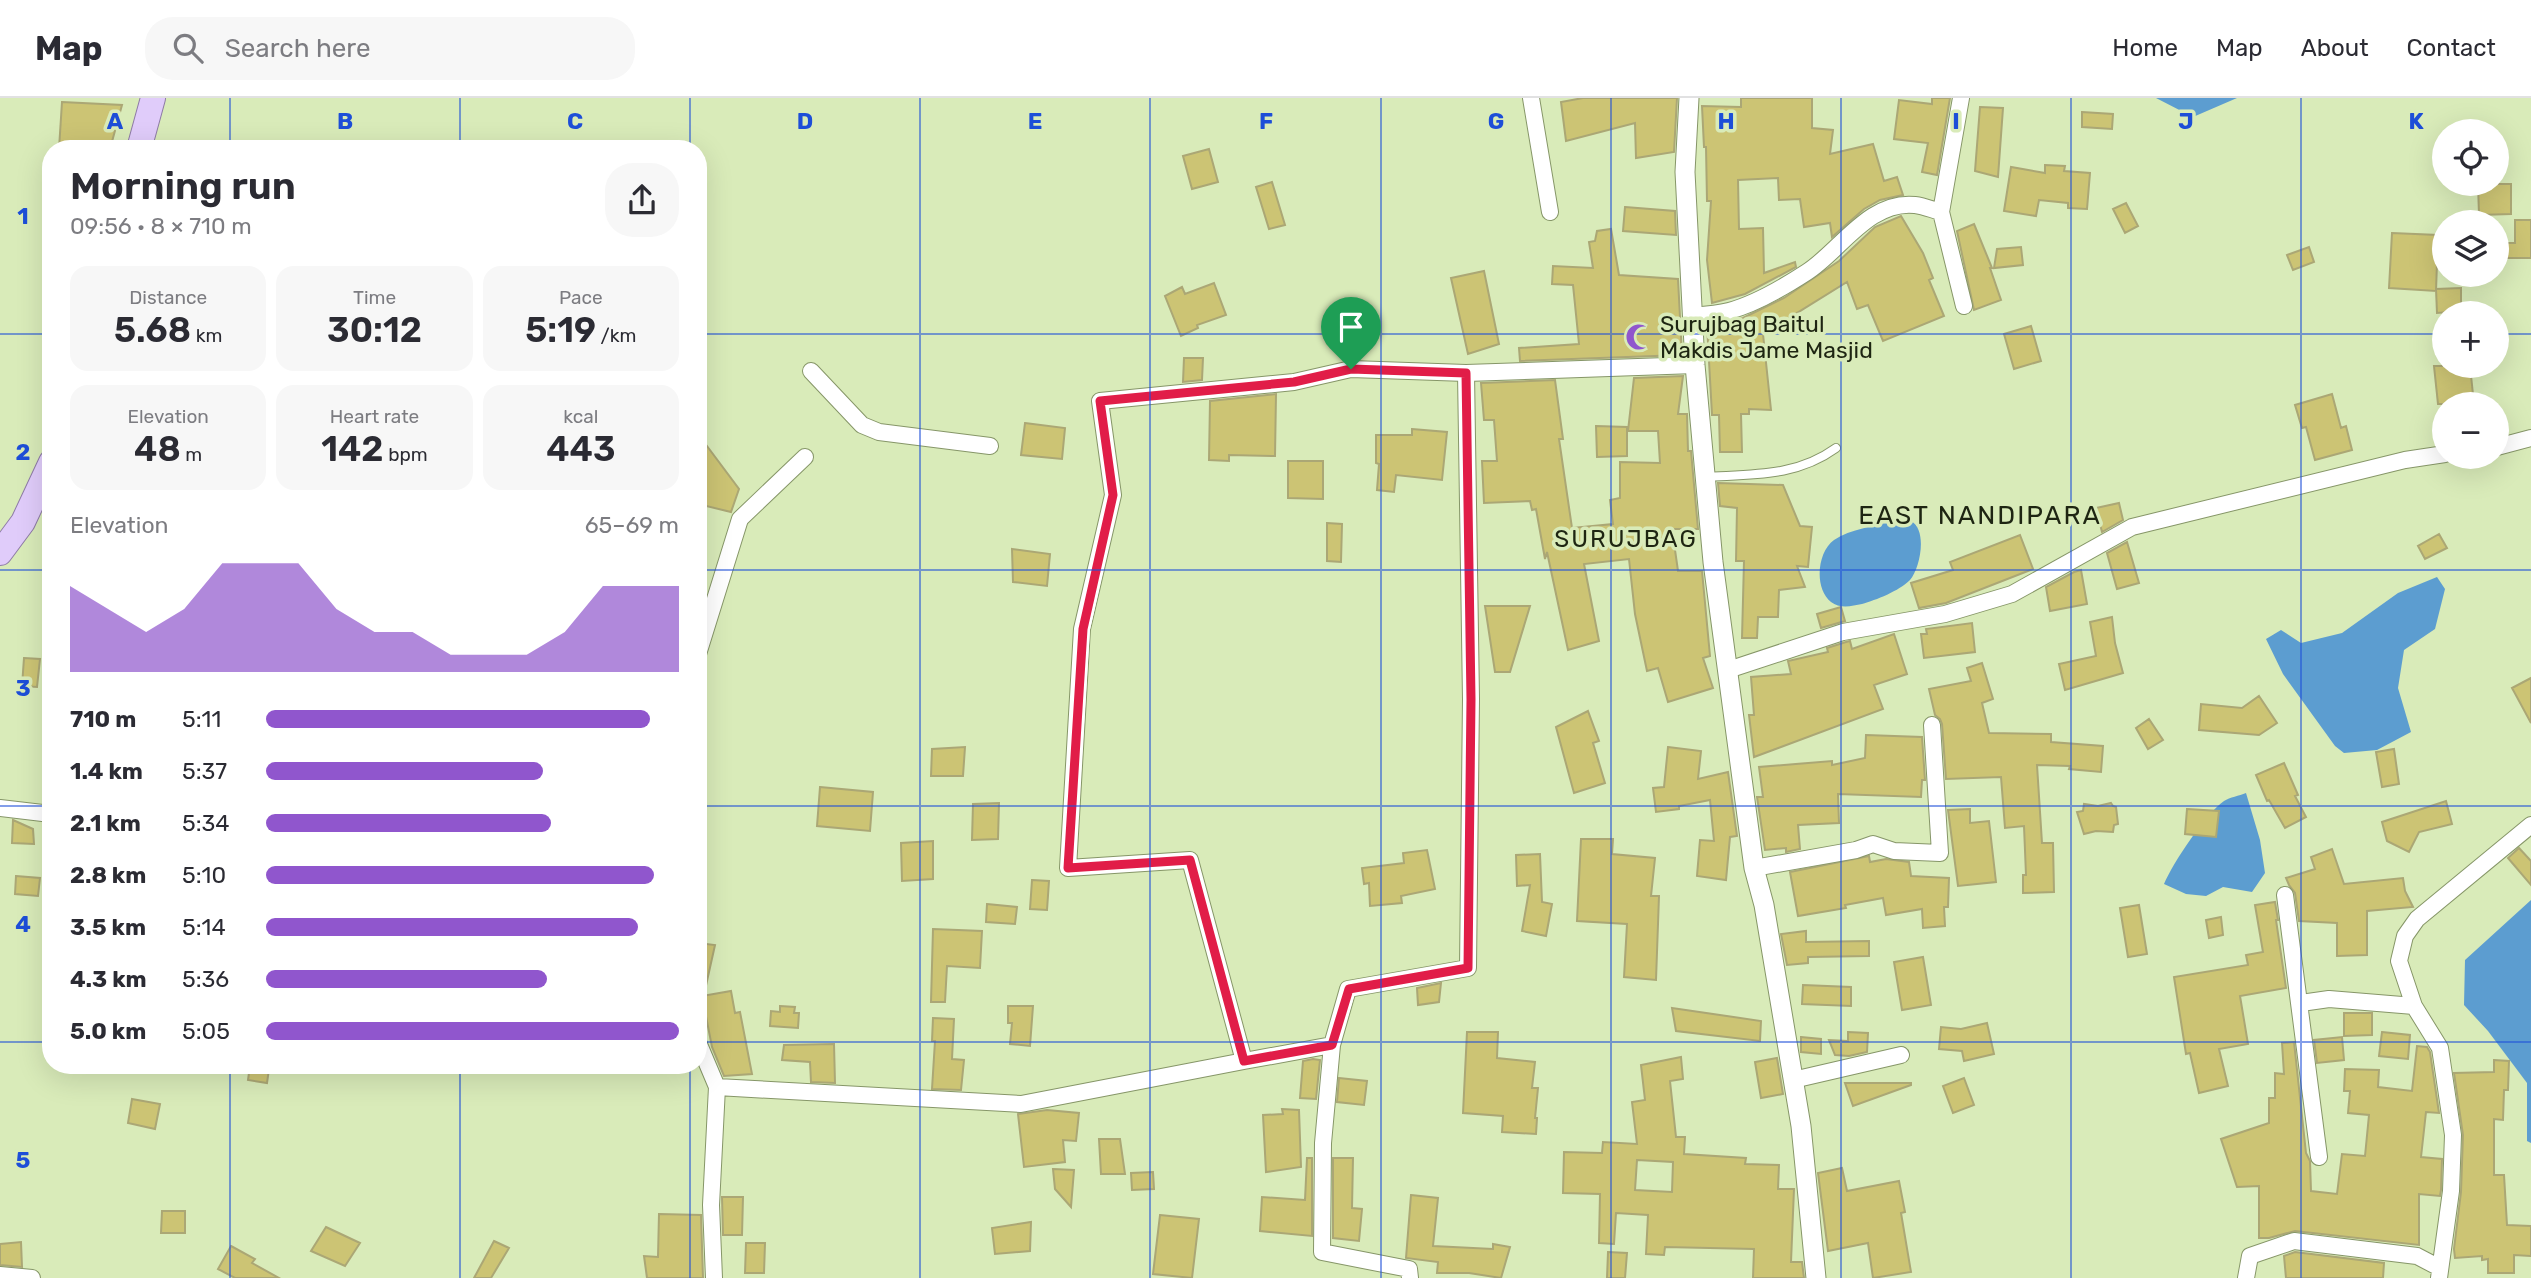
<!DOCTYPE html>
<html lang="en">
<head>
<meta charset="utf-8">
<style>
	body { margin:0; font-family:Rubik,sans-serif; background:#f7f7f7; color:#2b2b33; height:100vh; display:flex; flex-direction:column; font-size:26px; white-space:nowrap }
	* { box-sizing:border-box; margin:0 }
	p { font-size:23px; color:#7c7c81 }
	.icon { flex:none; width:38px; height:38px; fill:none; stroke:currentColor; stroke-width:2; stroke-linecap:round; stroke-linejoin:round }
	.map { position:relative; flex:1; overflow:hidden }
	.side { position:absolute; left:42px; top:42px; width:665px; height:934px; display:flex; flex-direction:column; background:#fff; border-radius:28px; box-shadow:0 7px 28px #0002 }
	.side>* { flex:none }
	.fabs { position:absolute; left:2432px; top:21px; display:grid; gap:14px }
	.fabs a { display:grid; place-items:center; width:77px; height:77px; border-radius:50%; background:#fff; box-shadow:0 7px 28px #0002; font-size:35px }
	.pin { position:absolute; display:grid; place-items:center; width:60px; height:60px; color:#fff; margin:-72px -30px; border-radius:50% 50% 50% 0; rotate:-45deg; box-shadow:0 0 7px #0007 }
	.pin .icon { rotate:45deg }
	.round { display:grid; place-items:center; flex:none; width:74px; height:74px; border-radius:28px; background:#f7f7f7 }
	.overview { display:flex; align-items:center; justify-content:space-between; height:119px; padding:0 28px }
	h1 { font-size:38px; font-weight:600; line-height:52px }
	.stats { display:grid; grid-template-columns:repeat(3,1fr); gap:10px; height:119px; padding:7px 28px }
	.stats div { display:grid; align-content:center; border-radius:18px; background:#f7f7f7; text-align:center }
	.stats b { font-size:35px; font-weight:600 }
	.stats small { font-size:19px; font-weight:400 }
	.stats p { font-size:19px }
	.chart { height:196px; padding:14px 28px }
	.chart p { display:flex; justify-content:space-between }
	.chart svg { width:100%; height:126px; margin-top:7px; fill:#9056cd; opacity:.7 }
	ul { padding:0 28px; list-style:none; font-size:23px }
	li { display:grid; grid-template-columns:112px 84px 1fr; align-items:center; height:52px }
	li i { height:18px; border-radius:9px; background:#9056cd }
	header { display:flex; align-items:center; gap:42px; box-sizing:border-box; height:98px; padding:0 35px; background:#fff; border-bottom:2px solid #e1e1e2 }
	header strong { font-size:33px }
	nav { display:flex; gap:38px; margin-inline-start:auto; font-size:24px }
	.search { width:490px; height:63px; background:#f7f7f7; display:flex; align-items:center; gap:18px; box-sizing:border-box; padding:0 24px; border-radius:28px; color:#7c7c81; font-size:26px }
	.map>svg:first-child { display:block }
	.water { fill:#5c9dd0 }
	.building { fill:#ccc474; stroke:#aba775; stroke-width:2; fill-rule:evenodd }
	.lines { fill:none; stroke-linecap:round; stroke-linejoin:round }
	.service-casing { stroke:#869668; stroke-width:10 }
	.minor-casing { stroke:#869668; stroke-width:18 }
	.tertiary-casing { stroke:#869668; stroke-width:21 }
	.primary-casing { stroke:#8e7ba6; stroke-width:26 }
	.service { stroke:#fff; stroke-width:8 }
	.minor { stroke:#fff; stroke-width:16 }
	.tertiary { stroke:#fff; stroke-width:19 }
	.primary { stroke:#e0ccfa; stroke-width:24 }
	.route-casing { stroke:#fff; stroke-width:14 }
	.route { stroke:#e11d48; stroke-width:9 }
	.grid { fill:none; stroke:#1d4ed8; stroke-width:2; stroke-opacity:0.55 }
	.labels { text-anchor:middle; stroke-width:7; stroke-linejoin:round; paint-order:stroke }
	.poi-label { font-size:23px; fill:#1e2512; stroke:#d9ebb9; text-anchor:start }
	.neighbourhood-label { font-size:24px; letter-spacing:2px; fill:#1e2512; stroke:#d9ebb9 }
	.quarter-label { font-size:26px; letter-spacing:2px; fill:#1e2512; stroke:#d9ebb9 }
	.grid-label { font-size:23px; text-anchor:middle; font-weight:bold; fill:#1d4ed8; stroke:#d9ebb9; stroke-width:7; stroke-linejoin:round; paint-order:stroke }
</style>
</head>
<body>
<header>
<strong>Map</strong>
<div class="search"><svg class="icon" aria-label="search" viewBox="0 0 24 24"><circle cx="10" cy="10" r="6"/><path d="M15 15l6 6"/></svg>Search here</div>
<nav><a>Home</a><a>Map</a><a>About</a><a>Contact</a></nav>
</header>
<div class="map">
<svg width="2531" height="1180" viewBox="0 0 2531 1180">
	<rect width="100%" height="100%" fill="#d9ebb9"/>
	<!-- water -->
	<path class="water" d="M2156,0h81l-44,19z
		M1895,422c5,0 12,-1 16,1 17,9 9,48 -1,59 -11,11 -34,20 -48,24 -10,2 -22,5 -31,-2 -17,-13 -14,-50 3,-62 16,-11 42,-14 61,-20z
		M2437,479l8,12 -10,40 -31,21 -6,38 13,44 -34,18 -33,3 -9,-7 -52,-72 -17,-35 15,-9 20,13 41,-10 56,-40z
		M2246,695l14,47 5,33 -13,19 -29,-5 -17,9 -20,-2 -22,-10c9,-21 42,-71 60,-83 6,-4 15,-5 22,-8z
		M2531,802v243l-4,-2v-58l-39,-52 -24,-26 1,-45z"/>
	<!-- building -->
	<path class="building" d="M1583,0h94l-3,54 -38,6 -1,-35 -69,18 -5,-39z
		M1741,0h71v30l21,2 -3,24 43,-10 11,37 13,-4 6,18 -23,5 -16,9 -32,28 -2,-14 -26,4 -4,-28 -21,1 -1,-22 -40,2 1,49 24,-1 1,45 31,-11 1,5 -51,27 -33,9 -5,-43 4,-59h-4l-1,-54h-2l-2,-41 39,1z
		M1932,0h18l-13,77 -15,-3 6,-29 -34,-4 5,-39 33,4z
		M62,4l60,3 -12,44h-51z
		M1980,9l23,1 -5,69 -23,-6z
		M2082,14l31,2 -1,15 -30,-2z
		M1209,51l9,33 -26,7 -9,-33z
		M2045,67l20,1 -1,5 26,2 -3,36 -19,-1v-5l-29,-3 -3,16 -32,-5 7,-44 34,6z
		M1272,84l13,43 -16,4 -13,-42z
		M2478,86h33v30l-32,1z
		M2126,105l12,23 -13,7 -12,-24z
		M1625,109l50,4 1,24 -53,-4z
		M1901,118l22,37 10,25 -4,2 15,36 -61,25 -15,-36 -11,4 -10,-27 -84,52 8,76 -22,-1v5h-8l1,38h-22l-1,-37h-7l-5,-90 36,-7 41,-20 55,-37 36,-34z
		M2515,122h16v38h-24l-1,-15h9z
		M1974,126l18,44h-2l11,32 -27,10 -17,-79z
		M1611,131l8,46 59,4 4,76 -162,6 -1,-13 60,-4 -6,-59 -21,-1 1,-18 40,2 -4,-26 6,-1 2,-10z
		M2392,135l46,2 -2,56 -47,-3z
		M2021,149l2,18 -29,3 3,-19z
		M2309,149l5,15 -21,8 -6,-15z
		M1484,173l15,73 -31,10 -17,-76z
		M1214,185l12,32 -29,10 1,3 -17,8 -16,-40 17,-9 3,7z
		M2461,190v23l-24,2 -1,-24z
		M2031,228l10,35 -27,8 -10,-35z
		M1184,260h19l-1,22 -19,2z
		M2434,268h36l4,38h-36z
		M1683,278l-5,38h9l1,37h3l7,78h-26l6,42h24l8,85 -7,2 10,30 -45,14 -10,-34 -11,3 -12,-57 -6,-55 -45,5 15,77 -31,9 -21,-98 -2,7 -9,-50 -4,1 -2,-9 -46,2 -2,-42h15l-3,-41h-10l-3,-37 74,-3 8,59h-4l13,89 41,-4 -3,-24 10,-2v-36l40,1 -2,-32h-30l6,-53z
		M1276,296l-1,62 -46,-1v6l-20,-1 1,-59z
		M2332,296l9,34 5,-2 6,24 -37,10 -9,-33 -4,1 -7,-23z
		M1025,325l40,5 -3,31 -41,-4z
		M1596,328l31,1v29l-30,1z
		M1412,331l35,3 -5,48 -46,-5 -2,17 -17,-2 2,-26 -3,-1v-28h36z
		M698,336l41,55 -8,23 -33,-8z
		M1288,363h35v38l-35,-1z
		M1718,385l65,2 17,41 12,1 -4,40 -11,-1 8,21 -26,3 -1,27h-20l-1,21h-15l2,-77h-8l1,-53 -17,-2z
		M2119,405l4,17 -21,12 -6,-24z
		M1327,425l15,1 -1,38 -14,-1z
		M2439,436l8,14 -22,11 -7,-13z
		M2020,437l13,34 -87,34 -27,5 -8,-25 42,-13 -3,-8z
		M2127,444l12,41 -22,6 -10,-36z
		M1012,451l38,5 -3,32 -34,-4z
		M2081,472l6,34 -37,7 -4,-24 28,-15z
		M1485,508h45l-20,66h-15z
		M1841,509l4,14 -24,7 -4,-14z
		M2112,519l3,26 8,30 -58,17 -6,-26 37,-8 -6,-34z
		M1972,525l3,29 -51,6 -3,-24h6l-1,-5z
		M1894,536l13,40 -33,11 9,24 -129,48 -5,-42h5l-3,-38 40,-3 -3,-13 40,-9 -1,-4 19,-6 4,-1 2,8z
		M24,560l16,1 -3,28 -15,-1z
		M1982,565l11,36 -11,4 7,30 62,1v8l52,4 -2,26 -32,-3 1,-3 -33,-1 5,78h11l1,49 -31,1v-18h3l-2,-49 -19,2 -4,-51 -55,2 -4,-55 -2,-5 -5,-4 -6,-26 42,-8 -4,-13z
		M2531,580v45l-19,-35z
		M2259,598l18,27 -18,12 -60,-5 2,-26 41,4z
		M1588,613l11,30 -6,2 12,40 -31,10 -18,-66z
		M2149,621l14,21 -15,9 -12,-21z
		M1866,637l56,2 3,43h-3l-1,17 -83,-3 1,29 -41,2 2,24 -14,3v-4l-21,2 -8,-53h6l-4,-30 73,-6v4l33,-7z
		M965,649l-2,29h-32l1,-27z
		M1668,649l33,4 -3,28 30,-7 9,64 -7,1 -4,43 -29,-4 3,-36 14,1 -4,-41 -31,6v3l-23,3 -3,-24 11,-1z
		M2394,651l5,35 -17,3 -6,-35z
		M2284,665l14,32 -3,1 11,21 -21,11 -16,-28 -2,1 -11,-26z
		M820,689l53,5 -3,39 -53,-5z
		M2446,703l6,23 -33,8 -10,20 -22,-11 -5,-19z
		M999,705l-1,36 -26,1 1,-36z
		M2111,705l2,3 3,1 2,17 -4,1 -1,7 -17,-1 -12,3 -7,-22 6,-1 1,-7 14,2z
		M1970,711v14l19,-2 7,61 -38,4 -10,-76z
		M2187,711l32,2 -3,26 -31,-3z
		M13,722l20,9 1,15 -22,-1z
		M1581,741h32l-1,15 43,4 -4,38h8l-3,84 -32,-3 3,-53 -50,-3z
		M933,743v38l-31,2 -1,-38z
		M2519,750l12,13v24l-23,-27z
		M2332,751l12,35 59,-6 2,13 8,16 -46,4v44l-30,1v-33l-38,-2 -4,-28 -6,-8 -3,-7 29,-9 -4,-12z
		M1427,752l8,39 -34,7 1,7 -32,3 -1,-23 -5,1 -2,-16 42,-5 -1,-10z
		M1540,756l2,48 10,2 -6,32 -24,-5 8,-46 -13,1 -1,-31z
		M1869,758l1,6 16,-3 23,3 2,14 38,2 -1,29h-4l1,19 -22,2 -1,-19 -36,6 -3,-17 -38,7 1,3 -48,8 -8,-44z
		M16,778l24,2 -2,18 -23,-2z
		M1032,782l17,1 -2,29 -17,-1z
		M2275,804l3,18h-2l10,68 -46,8 8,48 -29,5 9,37 -29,7 -9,-40 -4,1 -12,-77 74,-12 -2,-10 17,-3 -8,-47z
		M987,806l30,3 -2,17 -29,-2z
		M2139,807l8,49 -19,3 -8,-49z
		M2221,819l2,18 -14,3 -3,-18z
		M933,831l49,2 -2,37 -33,-2 -2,36h-14z
		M1806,833v11l63,-1v15l-61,1v6l-21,2 -6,-31z
		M698,845l17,2 -10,45h-7z
		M1923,859l8,48 -29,5 -8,-48z
		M1441,885l-2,19 -21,3 -1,-17z
		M1803,887l48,2v19l-49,-2z
		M731,893l4,22 5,-1 12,62 -28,2 -12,-29 -10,-51z
		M780,908l15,1 -1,6h5l-1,15 -28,-2 1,-15 9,1z
		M1008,908h25l-3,40 -20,-2 2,-21h-4z
		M1672,910l89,13 -1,20 -84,-10z
		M2344,915h28v22l-28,1z
		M933,920l21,1 -2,40 12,1 -3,30 -29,-1 3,-48h-3z
		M1987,925l7,31 -30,7 -2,-10 -23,-2 2,-22 20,2z
		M1467,934h31l-1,26 38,4 -3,26h6l-3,30h2l-1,16 -34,-2 1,-16 -40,-3z
		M1848,934l20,1 -1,19 -18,4 -14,-1 -6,-15 19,1z
		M2382,934l28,3 -2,24 -29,-3z
		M1801,939l20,2v15l-20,-2z
		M2342,939l2,23 -27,3 -3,-23z
		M2294,944l12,111 4,8 1,30 26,3 5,-40 23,2 4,-41 -21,-2 2,-22h-6l1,-22 34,1 -1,17 34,4 5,-45 10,1 3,5 9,61 -13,-1 -5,45 21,2 -1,31 -1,6 -21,-2v51l-124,-14 -26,7h-10v-52l-22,1 -16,-48 48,-16v-25h6v-25l9,1 -2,-31z
		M834,946l1,39 -24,-1 -1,-20 -28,-2 2,-15z
		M1681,959l2,22 -13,2 6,56h9l-1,17 62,4 -1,6 34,1 -1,24h16l-3,73h11l2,16h-51l1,-29 -89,-2 -1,8 -18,-1 2,-39 -32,-2 -2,31 -15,-1 1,-49 -37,-1 1,-41 38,1 1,-11 34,2 -5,-42 13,-2 -4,-35zM1637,1062l36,2 -1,30 -37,-2z
		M1777,960l6,36 -22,4 -6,-36z
		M1313,961l7,1 -4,39 -16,-1 3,-37z
		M2494,962l15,1 -1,29h-4l-1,30 -9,-1v56h10l3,50 24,1v30l-17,-1v18h-26v-14l-6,1v-4l-27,2 -1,-9 7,-57 2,-57 -9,-62 40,-1z
		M250,968l19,3 -2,14 -19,-3z
		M1339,980l28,3 -3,24 -27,-3z
		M1964,980l10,27 -21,8 -10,-27z
		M1845,985h66v2l-58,21z
		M132,1001l28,5 -5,25 -27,-6z
		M1282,1011l17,1 2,57 -35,5 -3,-57 20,-1z
		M1047,1012l32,3 -3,28 -13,-1 2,22 -41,5 -6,-53z
		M1099,1041h21l5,35h-24z
		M1307,1060h5v78l-52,-5 2,-34 43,3z
		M1333,1060h20l-1,50 10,1 -3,32 -26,-3z
		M1842,1070l5,23 52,-10 6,31 -4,1 10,59 -38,6 -5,-35 -40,8 -10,-78z
		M1053,1071l21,1 -3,37 -16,-18z
		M1153,1074l1,17 -22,1 -1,-17z
		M1411,1097l27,3 -5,48 60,3v-5l17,3 -9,31 -32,-5h-32l1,-11 -32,-4z
		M722,1099h21l-1,38h-19z
		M162,1113h23v22h-24z
		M659,1116l42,1 2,63h-56l-3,-22 14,1z
		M1160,1117l39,4 -7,59 -39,-4z
		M1031,1124l-1,29 -35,3 -3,-26z
		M326,1129l34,16 -15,23 -34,-15z
		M494,1143l15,7 -18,30h-17z
		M21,1144l1,25 -22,-2v-21z
		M746,1145h19l-1,30h-19z
		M231,1148l24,13 -3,4 27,15h-44l-17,-9z
		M1608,1154l19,1 -2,25h-18z
		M2295,1154l89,11 -1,15h-97l-2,-22z"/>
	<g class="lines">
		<!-- service casing -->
		<g class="service-casing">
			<path id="service" d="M1705,379c48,-3 91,0 131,-29"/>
		</g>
		<!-- minor casing -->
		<g class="minor-casing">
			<path id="minor" d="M1531,0l19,114
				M1961,0l-20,114 23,94
				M1691,218c12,-1 26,-2 38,-5 26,-7 55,-24 78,-39 33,-21 62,-72 108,-67 9,1 18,5 26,7
				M811,273l51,54 17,7 111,14
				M2497,349l34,-9
				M698,556l42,-135 65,-62
				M1728,572l115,-38 102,-18 67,-20 120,-67 273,-67 40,-6
				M0,710l51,6
				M1754,770l102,-18 17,-6 21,7 46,2 -8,-128
				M2285,797l34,262
				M2301,905l28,-4 85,7
				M698,944l19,45 -6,118 3,73
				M1332,947l-88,16 -54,-201 -122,8 14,-239 31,-134 -13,-94 194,-19 57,-13 115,4 229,-8
				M1793,982l108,-25
				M717,989l304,17 223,-43
				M0,1177l32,3
				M1410,1180l-1,-9 -87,-17 1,-109 9,-98 16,-56 120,-21 3,-269 -5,-326
				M2246,1180l4,-22 44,-15 123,15 23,12
				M2439,1180l12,-87 2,-56 -13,-87 -26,-42 -15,-45 6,-25 12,-17 114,-94"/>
		</g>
		<!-- tertiary casing -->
		<g class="tertiary-casing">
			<path id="tertiary" d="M1689,0l-4,74 10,193 18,197 41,306 10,37 37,221 15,152"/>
		</g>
		<!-- primary casing -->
		<g class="primary-casing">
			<path id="primary" d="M139,51l14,-51
				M0,455l23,-31 28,-60"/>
		</g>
		<!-- service -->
		<use href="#service" class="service"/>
		<!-- minor -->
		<use href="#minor" class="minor"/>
		<!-- tertiary -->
		<use href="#tertiary" class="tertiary"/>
		<!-- primary -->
		<use href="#primary" class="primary"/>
	</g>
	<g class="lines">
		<!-- route casing -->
		<g class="route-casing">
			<path id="route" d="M1351,271l115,4 5,326 -3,269 -119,21 -17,56 -88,16 -54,-201 -122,8 15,-239 30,-134 -13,-94 194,-19z"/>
		</g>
		<!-- route -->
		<use href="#route" class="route"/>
	</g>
	<!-- grid -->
	<path class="grid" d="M230,0v51M460,0v51M690,0v51M920,0v1180M1150,0v1180M1381,0v1180M1611,0v1180M1841,0v1180M2071,0v1180M2301,0v1180M0,236h51M698,236h1747M2497,236h34M0,472h51M698,472h1833M0,708h51M698,708h1833M0,944h51M698,944h1833M230,968v212M460,968v212M690,968v212"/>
	<!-- icons -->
	<defs>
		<g id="mosque-bare" transform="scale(2.1)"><path d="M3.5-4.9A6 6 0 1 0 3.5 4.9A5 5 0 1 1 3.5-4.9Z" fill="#9056cd" stroke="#d9ebb9" stroke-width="2.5" paint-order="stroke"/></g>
	</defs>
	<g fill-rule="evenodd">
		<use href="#mosque-bare" x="1639" y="239"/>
	</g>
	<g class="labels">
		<!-- poi labels -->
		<g class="poi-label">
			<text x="1660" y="234">Surujbag Baitul<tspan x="1660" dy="26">Makdis Jame Masjid</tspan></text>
		</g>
		<!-- neighbourhood labels -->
		<g class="neighbourhood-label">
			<text x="1626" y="449">SURUJBAG</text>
		</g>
		<!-- quarter labels -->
		<g class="quarter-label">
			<text x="1980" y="426">EAST NANDIPARA</text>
		</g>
	</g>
	<g class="grid-label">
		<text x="115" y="31">A</text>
		<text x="345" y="31">B</text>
		<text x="575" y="31">C</text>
		<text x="805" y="31">D</text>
		<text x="1035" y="31">E</text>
		<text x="1266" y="31">F</text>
		<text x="1496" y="31">G</text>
		<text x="1726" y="31">H</text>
		<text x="1956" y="31">I</text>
		<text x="2186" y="31">J</text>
		<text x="2416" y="31">K</text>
		<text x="23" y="126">1</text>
		<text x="23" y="362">2</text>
		<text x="23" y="598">3</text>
		<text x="23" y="834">4</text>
		<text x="23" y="1070">5</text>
	</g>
</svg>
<div class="fabs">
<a><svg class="icon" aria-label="locate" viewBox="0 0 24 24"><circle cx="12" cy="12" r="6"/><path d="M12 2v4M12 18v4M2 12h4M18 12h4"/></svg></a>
<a><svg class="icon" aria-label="layers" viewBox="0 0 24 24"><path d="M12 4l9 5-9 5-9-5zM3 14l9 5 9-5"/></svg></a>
<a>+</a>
<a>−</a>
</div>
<div class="pin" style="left:1351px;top:271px;background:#1e9e55"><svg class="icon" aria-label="arrive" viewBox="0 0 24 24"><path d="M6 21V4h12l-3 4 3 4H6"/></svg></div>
<section class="side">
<div class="overview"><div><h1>Morning run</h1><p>09:56 · 8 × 710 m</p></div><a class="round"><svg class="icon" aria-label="share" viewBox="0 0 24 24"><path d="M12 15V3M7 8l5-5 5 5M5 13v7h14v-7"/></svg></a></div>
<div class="stats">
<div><p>Distance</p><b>5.68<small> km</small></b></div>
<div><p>Time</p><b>30:12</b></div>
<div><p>Pace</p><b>5:19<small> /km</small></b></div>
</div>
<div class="stats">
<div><p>Elevation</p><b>48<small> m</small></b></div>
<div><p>Heart rate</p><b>142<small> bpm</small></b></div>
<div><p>kcal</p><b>443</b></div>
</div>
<div class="chart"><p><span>Elevation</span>65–69 m</p>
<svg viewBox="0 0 160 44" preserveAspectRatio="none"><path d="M0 44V14L10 22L20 30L30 22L40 6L50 6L60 6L70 22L80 30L90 30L100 38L110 38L120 38L130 30L140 14L150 14L160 14V44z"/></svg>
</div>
<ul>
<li><b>710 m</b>5:11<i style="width:93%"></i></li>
<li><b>1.4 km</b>5:37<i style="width:67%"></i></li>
<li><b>2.1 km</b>5:34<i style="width:69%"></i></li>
<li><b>2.8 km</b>5:10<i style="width:94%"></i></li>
<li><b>3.5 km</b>5:14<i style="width:90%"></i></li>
<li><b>4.3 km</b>5:36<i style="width:68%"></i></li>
<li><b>5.0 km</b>5:05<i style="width:100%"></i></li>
</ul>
</section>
</div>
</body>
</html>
